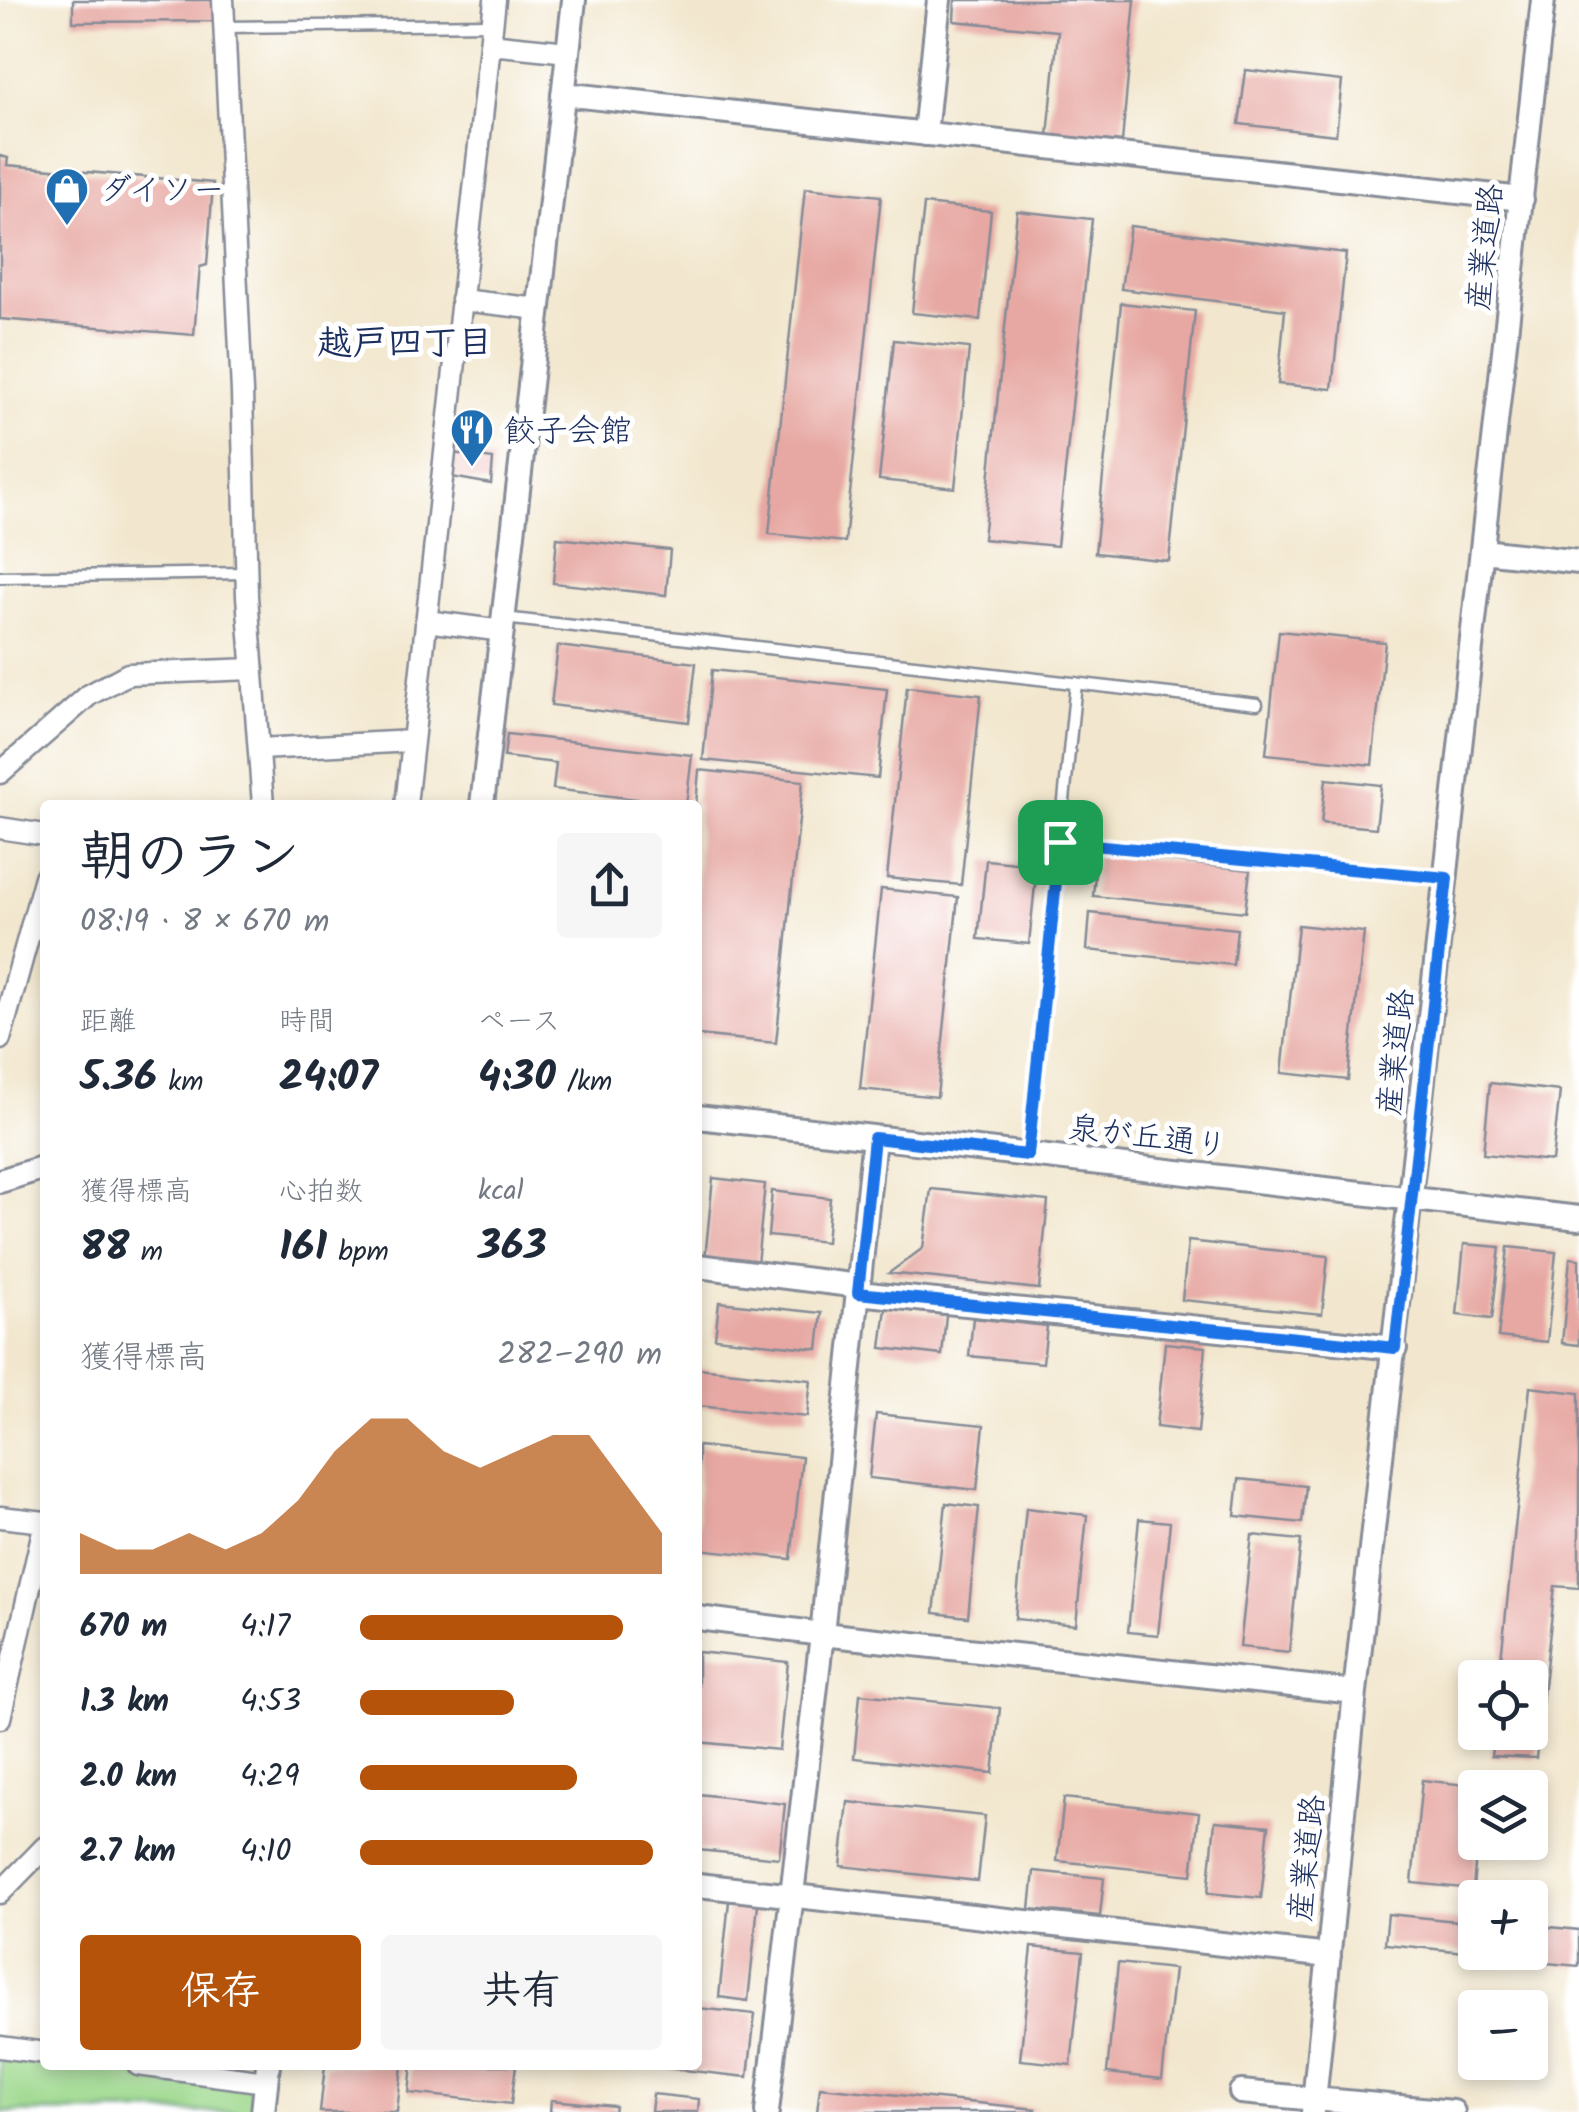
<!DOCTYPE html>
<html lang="ja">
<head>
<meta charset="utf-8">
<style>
	body { margin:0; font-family:Kalam,"Klee One",sans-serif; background:#f6f6f7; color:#1f2937; height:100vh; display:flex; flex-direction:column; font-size:38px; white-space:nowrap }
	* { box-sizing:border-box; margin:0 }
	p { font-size:32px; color:#747a83 }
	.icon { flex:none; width:55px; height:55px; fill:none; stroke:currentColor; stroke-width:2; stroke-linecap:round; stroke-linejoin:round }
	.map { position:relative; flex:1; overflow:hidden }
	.side { position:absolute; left:40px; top:800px; width:662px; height:1270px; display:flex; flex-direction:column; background:#fff; border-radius:10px; box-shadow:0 5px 15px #0003 }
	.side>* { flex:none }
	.buttons { position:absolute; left:1458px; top:1660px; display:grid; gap:20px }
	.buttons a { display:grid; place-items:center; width:90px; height:90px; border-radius:10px; background:#fff; box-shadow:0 5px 15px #0003; font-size:50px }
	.pin { position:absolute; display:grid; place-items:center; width:85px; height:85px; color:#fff; margin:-42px; border-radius:20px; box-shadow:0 5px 15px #0006 }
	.round { display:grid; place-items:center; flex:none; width:105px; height:105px; border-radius:10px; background:#f6f6f7 }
	.headline { display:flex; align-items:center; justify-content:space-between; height:170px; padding:0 40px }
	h1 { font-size:55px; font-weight:600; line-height:75px }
	.figures { display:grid; grid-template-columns:repeat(3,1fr); gap:15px; height:170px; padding:10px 40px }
	.figures div { display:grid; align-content:center }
	.figures b { font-size:42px; font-weight:600 }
	.figures small { font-size:28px; font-weight:400 }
	.figures p { font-size:28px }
	.chart { height:280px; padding:20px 40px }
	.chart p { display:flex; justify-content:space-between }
	.chart svg { width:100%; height:180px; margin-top:10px; fill:#b45309; opacity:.7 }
	.cta { display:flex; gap:20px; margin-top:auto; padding:20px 40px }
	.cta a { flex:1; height:115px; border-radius:10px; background:#b45309; color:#fff; font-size:40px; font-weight:600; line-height:115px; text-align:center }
	.cta a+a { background:#f6f6f7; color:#1f2937 }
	ul { padding:0 40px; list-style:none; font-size:32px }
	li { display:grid; grid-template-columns:160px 120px 1fr; align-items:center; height:75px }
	li i { height:25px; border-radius:12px; background:#b45309 }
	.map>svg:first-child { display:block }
	.green { fill:#9cd88c; stroke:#5c8475; stroke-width:2.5 }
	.building { fill:#e7a8a3 }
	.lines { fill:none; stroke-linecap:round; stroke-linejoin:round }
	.service-casing { stroke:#868b96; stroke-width:15 }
	.minor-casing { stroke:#868b96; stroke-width:25 }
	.tertiary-casing { stroke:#868b96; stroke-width:28 }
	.service { stroke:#fff; stroke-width:10 }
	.minor { stroke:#fff; stroke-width:20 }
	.tertiary { stroke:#fff; stroke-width:22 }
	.route-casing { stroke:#fff; stroke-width:20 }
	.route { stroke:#1a73e8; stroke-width:12 }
	.labels { text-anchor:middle; stroke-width:10; stroke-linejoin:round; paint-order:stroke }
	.poi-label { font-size:32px; fill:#1b2f5e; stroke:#fff; text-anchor:start }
	.street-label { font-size:32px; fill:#1b2f5e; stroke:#fff }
	.neighbourhood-label { font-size:35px; font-weight:bold; fill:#1b2f5e; stroke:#fff }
</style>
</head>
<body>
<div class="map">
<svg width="1579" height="2112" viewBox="0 0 1579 2112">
	<rect width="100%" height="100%" fill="#fff"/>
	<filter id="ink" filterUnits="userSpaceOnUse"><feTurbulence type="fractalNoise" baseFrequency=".01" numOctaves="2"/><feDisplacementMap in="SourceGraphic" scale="20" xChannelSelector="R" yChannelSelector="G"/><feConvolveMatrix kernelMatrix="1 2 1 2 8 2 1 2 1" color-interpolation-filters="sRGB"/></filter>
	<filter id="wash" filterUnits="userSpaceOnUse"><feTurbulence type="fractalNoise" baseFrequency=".0048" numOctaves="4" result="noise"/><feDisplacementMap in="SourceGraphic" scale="40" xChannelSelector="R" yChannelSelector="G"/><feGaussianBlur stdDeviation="2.25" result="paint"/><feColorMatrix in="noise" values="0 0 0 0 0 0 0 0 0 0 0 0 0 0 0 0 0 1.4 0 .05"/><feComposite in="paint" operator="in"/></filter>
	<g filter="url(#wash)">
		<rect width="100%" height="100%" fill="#f2e7ce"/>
		<!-- green -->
		<path class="green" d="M0,2054l45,6v5h38l175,22 -3,25h-255z"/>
		<g id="blocks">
			<!-- building -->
			<path class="building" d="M73,0h144v21l-144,1z
				M955,0h180l-13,142 -74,-6 10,-105 -104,-10z
				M1246,70l96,11 -6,54 -97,-11z
				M0,156l8,2 -1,7 206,18 -6,82 -7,2 -6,68 -194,-16z
				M805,188l76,8 -36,346 -76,-8z
				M924,204l67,7 -11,109 -68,-7z
				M1017,211l75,8 -35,327 -74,-7z
				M1130,226l216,27 -14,136 -54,-5 7,-74 -164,-21z
				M1121,303l74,8 -26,250 -74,-8z
				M894,340l75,8 -14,140 -76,-8z
				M453,453l40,6 -2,25 -39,-7z
				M557,538l113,12 -4,45 -113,-12z
				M1279,631l106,11 -13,123 -106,-11z
				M558,646l138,17 -7,59 -138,-17z
				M712,670l175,19 -9,89 -175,-18z
				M907,687l74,8 -20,190 -74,-7z
				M507,734l185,21 -6,50 -133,-16 3,-26 -52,-6z
				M699,770l104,11 -27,262 -78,-8v-230h-2z
				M1326,779l55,6 -5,43 -55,-5z
				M1097,853l153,17 -5,42 -152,-16z
				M986,860l51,5 -8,79 -51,-5z
				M881,889l77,8 -21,200 -77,-8z
				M1090,913l147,16 -4,36 -146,-15z
				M1298,925l66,7 -16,148 -66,-7z
				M1490,1083l70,8 -8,70 -69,-7z
				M713,1178l52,6 -8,80 -52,-5z
				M931,1189l117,12 -9,88 -150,-16 34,-25z
				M772,1191l58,7 -4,44 -58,-6z
				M1188,1241l140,15 -6,58 -140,-14z
				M1464,1244l36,3 -8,72 -35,-4z
				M1508,1247l48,5 -9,90 -49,-5z
				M1570,1258l9,1v86l-17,-2z
				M719,1302l103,11 -4,36 -103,-11z
				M886,1308l60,7 -4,40 -61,-7z
				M973,1318l74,8 -4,37 -74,-7z
				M1165,1343l41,4 -8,85 -42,-5z
				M698,1368l113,12 -4,37 -109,-11z
				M1530,1387l49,6v195l-24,-2 -19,172 -45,-2 3,-24h36v-54h-31z
				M876,1414l108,11 -7,65 -108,-12z
				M698,1446l104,11 -11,102 -93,-10z
				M1239,1479l67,7 -4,37 -67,-7z
				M946,1503l33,4 -11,110 -34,-4z
				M1026,1508l61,7 -11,110 -61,-6z
				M1139,1519l31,3 -12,113 -30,-3z
				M1252,1535l49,5 -12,112 -49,-5z
				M698,1652l90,10 -9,88 -81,-8z
				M860,1694l140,14 -7,65 -139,-15z
				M1422,1780l53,6v56h2l-4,47 -61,-6z
				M698,1794l87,10 -6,54 -81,-8z
				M1064,1798l135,15 -7,62 -135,-14z
				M848,1802l137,14 -7,65 -137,-15z
				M1215,1821l54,5 -8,72 -53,-5z
				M1034,1871l70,7 -4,38 -70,-7z
				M729,1901l29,3 -10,97 -29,-4z
				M1388,1914l87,9v30l-90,-9z
				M1530,1925l49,5v36l-76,-7v-7h27z
				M1032,1947l51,5 -12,113 -51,-5z
				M1118,1963l56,6 -12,110 -55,-6z
				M698,2008l57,6 -7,63 -84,-9v-3h34z
				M325,2065h77l-5,47h-77z
				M412,2065h104l-5,39 -102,-11z
				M820,2087l216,22v3h-219z
				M653,2094l46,5 -1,13h-47z
				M551,2100l64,6 -1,6h-64z"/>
		</g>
	</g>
	<g filter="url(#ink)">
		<use href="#blocks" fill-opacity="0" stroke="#868b96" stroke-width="2.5"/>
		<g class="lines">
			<!-- service casing -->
			<g class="service-casing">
				<path id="service" d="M224,27l268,-3
					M0,577l246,-4
					M504,618l753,86
					M1060,842l386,36
					M1028,1154l48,-471"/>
			</g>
			<!-- minor casing -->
			<g class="minor-casing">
				<path id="minor" d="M223,0l19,392 5,204 16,209
					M490,44l78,8
					M461,300l78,9
					M426,621l77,10
					M259,749l154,-8
					M0,773l89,-78 39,-21 125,-5
					M406,805l89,-805
					M0,828l45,7
					M0,1039l45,-162
					M0,1517l45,5
					M0,1718l45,-196
					M0,1893l45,-46
					M0,2047l45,6
					M138,2065l128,17"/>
			</g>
			<!-- tertiary casing -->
			<g class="tertiary-casing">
				<path id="tertiary" d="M563,94l959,105
					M925,134l14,-134
					M1483,551l96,11
					M482,805l92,-805
					M698,1117l881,101
					M0,1181l45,-14
					M698,1266l161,20
					M858,1293l537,55
					M698,1618l124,16 533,58
					M698,1885l631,71
					M1241,2092l212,20
					M263,2112l5,-47
					M767,2112l55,-478 52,-496
					M1313,2112l42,-420 188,-1692"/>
			</g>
			<!-- service -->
			<use href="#service" class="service"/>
			<!-- minor -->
			<use href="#minor" class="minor"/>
			<!-- tertiary -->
			<use href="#tertiary" class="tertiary"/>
		</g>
	</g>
	<g class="lines" filter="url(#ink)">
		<!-- route casing -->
		<g class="route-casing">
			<path id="route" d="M1060,842l387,36 -52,470 -537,-55 16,-155 154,17z"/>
		</g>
		<!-- route -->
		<use href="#route" class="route"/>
	</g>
	<!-- icons -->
	<defs>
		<g id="shop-pin" transform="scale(2.25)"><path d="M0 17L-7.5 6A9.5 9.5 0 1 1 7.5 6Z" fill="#1f6fb2" stroke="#fff"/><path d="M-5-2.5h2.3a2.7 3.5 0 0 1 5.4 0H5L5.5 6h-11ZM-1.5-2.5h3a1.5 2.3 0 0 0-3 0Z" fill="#fff"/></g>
		<g id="restaurant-pin" transform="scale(2.25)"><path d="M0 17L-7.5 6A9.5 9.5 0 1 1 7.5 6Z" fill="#1f6fb2" stroke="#fff"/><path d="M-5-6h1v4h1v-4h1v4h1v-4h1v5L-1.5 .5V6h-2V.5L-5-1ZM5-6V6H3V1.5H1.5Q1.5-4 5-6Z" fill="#fff"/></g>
	</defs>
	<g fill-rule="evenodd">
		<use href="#shop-pin" x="67" y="189"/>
		<use href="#restaurant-pin" x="472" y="430"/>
	</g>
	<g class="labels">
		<!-- poi labels -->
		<g class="poi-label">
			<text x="100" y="200">ダイソー</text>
			<text x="504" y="441">餃子会館</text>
		</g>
		<!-- street labels -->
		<g class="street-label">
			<text transform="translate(1484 247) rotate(-84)" y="11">産業道路</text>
			<text transform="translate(1395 1052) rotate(-84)" y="11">産業道路</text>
			<text transform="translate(1148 1136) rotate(7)" y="11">泉が丘通り</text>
			<text transform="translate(1306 1858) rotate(-84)" y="11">産業道路</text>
		</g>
		<!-- neighbourhood labels -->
		<g class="neighbourhood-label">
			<text x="405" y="354">越戸四丁目</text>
		</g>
	</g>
</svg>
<div class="buttons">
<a><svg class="icon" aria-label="locate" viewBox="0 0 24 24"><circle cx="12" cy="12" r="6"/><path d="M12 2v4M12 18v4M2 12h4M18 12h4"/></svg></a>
<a><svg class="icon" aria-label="layers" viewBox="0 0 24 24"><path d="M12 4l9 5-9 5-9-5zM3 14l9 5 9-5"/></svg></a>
<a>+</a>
<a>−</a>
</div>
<div class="pin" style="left:1060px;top:842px;background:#1e9e55"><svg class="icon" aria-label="arrive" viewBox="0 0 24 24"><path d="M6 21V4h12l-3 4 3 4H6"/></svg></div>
<section class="side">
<div class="headline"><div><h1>朝のラン</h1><p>08:19 · 8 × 670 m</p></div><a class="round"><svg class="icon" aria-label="share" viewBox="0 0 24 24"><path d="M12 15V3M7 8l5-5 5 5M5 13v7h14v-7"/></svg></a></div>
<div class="figures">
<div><p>距離</p><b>5.36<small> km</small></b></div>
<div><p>時間</p><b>24:07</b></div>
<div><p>ペース</p><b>4:30<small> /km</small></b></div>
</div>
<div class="figures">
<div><p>獲得標高</p><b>88<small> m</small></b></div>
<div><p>心拍数</p><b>161<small> bpm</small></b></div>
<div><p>kcal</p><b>363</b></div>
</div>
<div class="chart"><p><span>獲得標高</span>282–290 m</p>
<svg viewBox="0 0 160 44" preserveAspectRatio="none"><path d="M0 44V34L10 38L20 38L30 34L40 38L50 34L60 26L70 14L80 6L90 6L100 14L110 18L120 14L130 10L140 10L150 22L160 34V44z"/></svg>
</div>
<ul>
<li><b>670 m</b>4:17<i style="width:87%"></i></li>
<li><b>1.3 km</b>4:53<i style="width:51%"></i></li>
<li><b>2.0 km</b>4:29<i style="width:72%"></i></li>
<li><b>2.7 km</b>4:10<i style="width:97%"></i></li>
</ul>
<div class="cta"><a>保存</a><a>共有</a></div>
</section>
</div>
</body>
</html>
